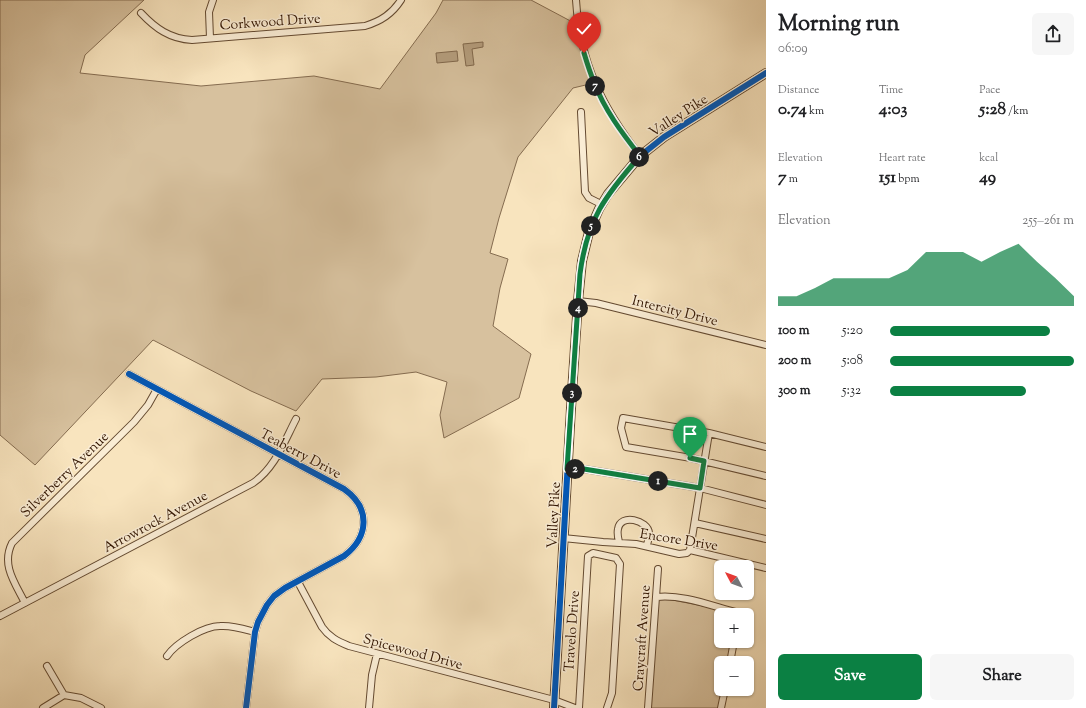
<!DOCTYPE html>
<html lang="en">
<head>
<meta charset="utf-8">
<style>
	body { margin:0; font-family:"Sorts Mill Goudy",serif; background:#f6f6f6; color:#202124; height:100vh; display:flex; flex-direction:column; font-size:15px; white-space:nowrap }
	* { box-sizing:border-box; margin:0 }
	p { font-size:13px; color:#757577 }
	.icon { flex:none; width:22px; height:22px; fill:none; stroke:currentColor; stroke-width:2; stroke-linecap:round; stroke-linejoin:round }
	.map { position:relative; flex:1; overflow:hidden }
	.side { display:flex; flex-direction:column; background:#fff; width:320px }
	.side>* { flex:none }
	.needle { width:26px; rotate:311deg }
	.fabs { position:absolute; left:714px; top:560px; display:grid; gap:8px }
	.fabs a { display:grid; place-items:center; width:40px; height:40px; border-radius:6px; background:#fff; box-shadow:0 1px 3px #0004; font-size:20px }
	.pin { position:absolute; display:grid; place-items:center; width:34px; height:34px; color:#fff; margin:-41px -17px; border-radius:50% 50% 50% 0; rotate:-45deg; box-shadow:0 0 4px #0007 }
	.pin .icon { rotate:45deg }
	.km { position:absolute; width:20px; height:20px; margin:-10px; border-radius:50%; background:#222; color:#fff; font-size:11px; line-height:20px; text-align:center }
	.round { display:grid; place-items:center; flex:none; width:42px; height:42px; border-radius:6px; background:#f6f6f6 }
	.head { display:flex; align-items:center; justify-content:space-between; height:68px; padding:0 12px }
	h1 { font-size:22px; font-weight:800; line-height:30px }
	.figures { display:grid; grid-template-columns:repeat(3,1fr); gap:6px; height:68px; padding:4px 12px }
	.figures div { display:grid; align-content:center }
	.figures b { font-size:17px; font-weight:800 }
	.figures small { font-size:11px; font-weight:400 }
	.figures p { font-size:11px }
	.chart { height:112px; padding:8px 12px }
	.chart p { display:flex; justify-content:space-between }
	.chart svg { width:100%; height:72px; margin-top:4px; fill:#0b8043; opacity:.7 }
	.button { display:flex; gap:8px; margin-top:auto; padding:8px 12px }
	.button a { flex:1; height:46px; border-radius:6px; background:#0b8043; color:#fff; font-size:16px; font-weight:800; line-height:46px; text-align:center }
	.button a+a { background:#f6f6f6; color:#202124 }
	ul { padding:0 12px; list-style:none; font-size:13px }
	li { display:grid; grid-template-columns:64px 48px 1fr; align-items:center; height:30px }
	li i { height:10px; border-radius:5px; background:#0b8043 }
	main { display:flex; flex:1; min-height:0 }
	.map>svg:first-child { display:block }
	.green { fill:#d7c19e; stroke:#856c50 }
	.water { fill:#b59e7e; stroke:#81684c }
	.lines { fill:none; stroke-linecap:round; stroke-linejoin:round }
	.minor-casing { stroke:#644a31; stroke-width:8 }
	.tertiary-casing { stroke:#644a31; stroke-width:10 }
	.minor { stroke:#faedd5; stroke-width:6 }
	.tertiary { stroke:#faedd5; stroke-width:8 }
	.cycleway-casing { stroke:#faedd5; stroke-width:8 }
	.cycleway { stroke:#0057b8; stroke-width:6 }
	.route-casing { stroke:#fff; stroke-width:8 }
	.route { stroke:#0b8043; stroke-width:5 }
	.labels { text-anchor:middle; stroke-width:3; stroke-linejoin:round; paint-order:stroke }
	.street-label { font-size:14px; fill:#331602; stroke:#faedd5 }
</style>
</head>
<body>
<main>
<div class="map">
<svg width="766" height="708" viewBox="0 0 766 708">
	<rect width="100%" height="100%" fill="#f8e4be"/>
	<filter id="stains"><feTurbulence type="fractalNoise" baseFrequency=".005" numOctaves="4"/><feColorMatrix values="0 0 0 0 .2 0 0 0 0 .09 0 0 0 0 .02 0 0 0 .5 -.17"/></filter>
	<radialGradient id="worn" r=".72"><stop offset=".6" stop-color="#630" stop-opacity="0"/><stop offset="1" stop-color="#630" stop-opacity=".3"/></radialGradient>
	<!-- green -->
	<path class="green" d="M0,0h144l-59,55 -5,18 121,13 113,-10 66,13 56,-76 7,-13h88l47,25 16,58 -21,5 -55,69 -19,61 -9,35 18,6 -8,29 -7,38 38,28 -12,44 -75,40 -4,-23 7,-33 -31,-10 -40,5 -54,2 -26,32 -45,-20 -98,-51 -118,125 -35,-30z
		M657,597l82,16v2h-18v26h13l-5,22h-8v26h3l-4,19h-72z"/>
	<!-- water -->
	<path class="water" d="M483,42v5l-11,2 2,16 -8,1 -3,-22z
		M457,51l1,10 -21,2 -1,-10z"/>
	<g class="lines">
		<!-- minor casing -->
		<g class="minor-casing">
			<path id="minor" d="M576,0c4,63 26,107 64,156
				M141,13c14,15 29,26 51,27l173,-14c16,-5 27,-12 36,-26
				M210,38l-1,-26 4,-12
				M581,112l4,80 4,6 12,6
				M578,301l18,2 170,42
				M129,374l215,115c27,19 25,48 0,67l-59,32 -11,8 -7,9 -9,17 -3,10 -9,76
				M766,447l-57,-14 -86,-15 -2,10 5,19 65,11 75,18
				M567,469h17l116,19 66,17
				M695,523l71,16
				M563,538l40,4 33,2 43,10 8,-1 3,-3 76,18
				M619,542c-1,-4 -2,-9 -1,-13 2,-16 30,-9 31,4 1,4 -2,9 -2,13
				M690,550l19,-117
				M298,582l24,45c7,10 15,14 27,19l205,54 21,8
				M657,597c26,-3 57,10 82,16v2
				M25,603c-10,-20 -24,-38 -13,-60l122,-121 14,-17 9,-16
				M0,616l253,-133c22,-15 31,-41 43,-64
				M167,656c9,-13 37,-30 53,-30 12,-1 24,3 35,6
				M730,663l4,-22
				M47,666l17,29 17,3 20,10
				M43,708l21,-13
				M369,708l3,-33 5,-21
				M579,708l9,-152 5,-3 23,5 4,6 -8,129 -5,15
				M648,708l10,-139
				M721,708l4,-19"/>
		</g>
		<!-- tertiary casing -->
		<g class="tertiary-casing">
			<path id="tertiary" d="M554,708l17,-300 7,-107 4,-40 7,-29 10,-23 9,-15 32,-38 24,-19 102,-64"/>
		</g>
		<!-- minor -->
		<use href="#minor" class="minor"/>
		<!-- tertiary -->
		<use href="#tertiary" class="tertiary"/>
		<!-- cycleway casing -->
		<g class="cycleway-casing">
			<path id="cycleway" d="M129,374l215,115c27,19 25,48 0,67l-59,32 -11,8 -7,9 -9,17 -3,10 -9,76
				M554,708l17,-300 7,-107 4,-40 7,-29 10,-23 9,-15 32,-38 24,-19 102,-64"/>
		</g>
		<!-- cycleway -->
		<use href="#cycleway" class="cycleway"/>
	</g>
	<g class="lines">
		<!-- route casing -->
		<g class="route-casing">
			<path id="route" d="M584,53c3,10 6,20 10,29 10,27 28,51 46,74 -35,40 -53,63 -60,118l-13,195h17l116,19 4,-27 -14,-3"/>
		</g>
		<!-- route -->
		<use href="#route" class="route"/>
	</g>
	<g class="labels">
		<!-- street labels -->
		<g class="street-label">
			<text transform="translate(270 21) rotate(-4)" y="5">Corkwood Drive</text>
			<text transform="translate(678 115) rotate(-33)" y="5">Valley Pike</text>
			<text transform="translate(675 310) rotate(14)" y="5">Intercity Drive</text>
			<text transform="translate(301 453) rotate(28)" y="5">Teaberry Drive</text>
			<text transform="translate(64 474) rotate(-44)" y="5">Silverberry Avenue</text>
			<text transform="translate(553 515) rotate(-87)" y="5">Valley Pike</text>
			<text transform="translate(155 521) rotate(-28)" y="5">Arrowrock Avenue</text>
			<text transform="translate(679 539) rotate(9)" y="5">Encore Drive</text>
			<text transform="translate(571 631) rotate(-86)" y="5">Travelo Drive</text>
			<text transform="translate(641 638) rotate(-86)" y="5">Craycraft Avenue</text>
			<text transform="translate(413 651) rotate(15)" y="5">Spicewood Drive</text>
		</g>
	</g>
	<rect width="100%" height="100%" filter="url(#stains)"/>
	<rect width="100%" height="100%" fill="url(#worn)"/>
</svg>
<div class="fabs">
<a><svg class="needle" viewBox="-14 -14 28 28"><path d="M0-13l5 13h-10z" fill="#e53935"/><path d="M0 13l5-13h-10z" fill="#757577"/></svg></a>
<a>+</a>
<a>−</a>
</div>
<div class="pin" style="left:690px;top:458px;background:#1e9e55"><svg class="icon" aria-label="arrive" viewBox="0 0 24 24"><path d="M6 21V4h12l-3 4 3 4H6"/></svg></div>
<div class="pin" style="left:584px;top:53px;background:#d93025"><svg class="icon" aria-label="check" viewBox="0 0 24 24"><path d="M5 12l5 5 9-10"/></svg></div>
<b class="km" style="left:658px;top:481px">1</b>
<b class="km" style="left:575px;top:469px">2</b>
<b class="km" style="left:572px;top:393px">3</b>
<b class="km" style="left:578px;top:308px">4</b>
<b class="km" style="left:591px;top:226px">5</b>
<b class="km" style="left:639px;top:157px">6</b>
<b class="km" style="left:595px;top:86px">7</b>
</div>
<section class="side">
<div class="head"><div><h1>Morning run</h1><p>06:09</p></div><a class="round"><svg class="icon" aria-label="share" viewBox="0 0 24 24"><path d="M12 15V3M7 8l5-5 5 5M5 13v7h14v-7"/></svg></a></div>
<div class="figures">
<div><p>Distance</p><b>0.74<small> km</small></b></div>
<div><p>Time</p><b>4:03</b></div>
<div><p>Pace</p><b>5:28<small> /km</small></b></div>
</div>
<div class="figures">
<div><p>Elevation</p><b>7<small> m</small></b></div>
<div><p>Heart rate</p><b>151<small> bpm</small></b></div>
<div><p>kcal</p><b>49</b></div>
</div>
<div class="chart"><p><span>Elevation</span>255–261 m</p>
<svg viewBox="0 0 160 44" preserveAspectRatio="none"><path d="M0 44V38L10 38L20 33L30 27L40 27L50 27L60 27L70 22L80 11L90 11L100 11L110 17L120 11L130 6L140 17L150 27L160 38V44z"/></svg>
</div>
<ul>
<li><b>100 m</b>5:20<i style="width:87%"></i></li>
<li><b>200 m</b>5:08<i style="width:100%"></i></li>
<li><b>300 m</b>5:32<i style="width:74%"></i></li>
</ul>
<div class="button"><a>Save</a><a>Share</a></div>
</section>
</main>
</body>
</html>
